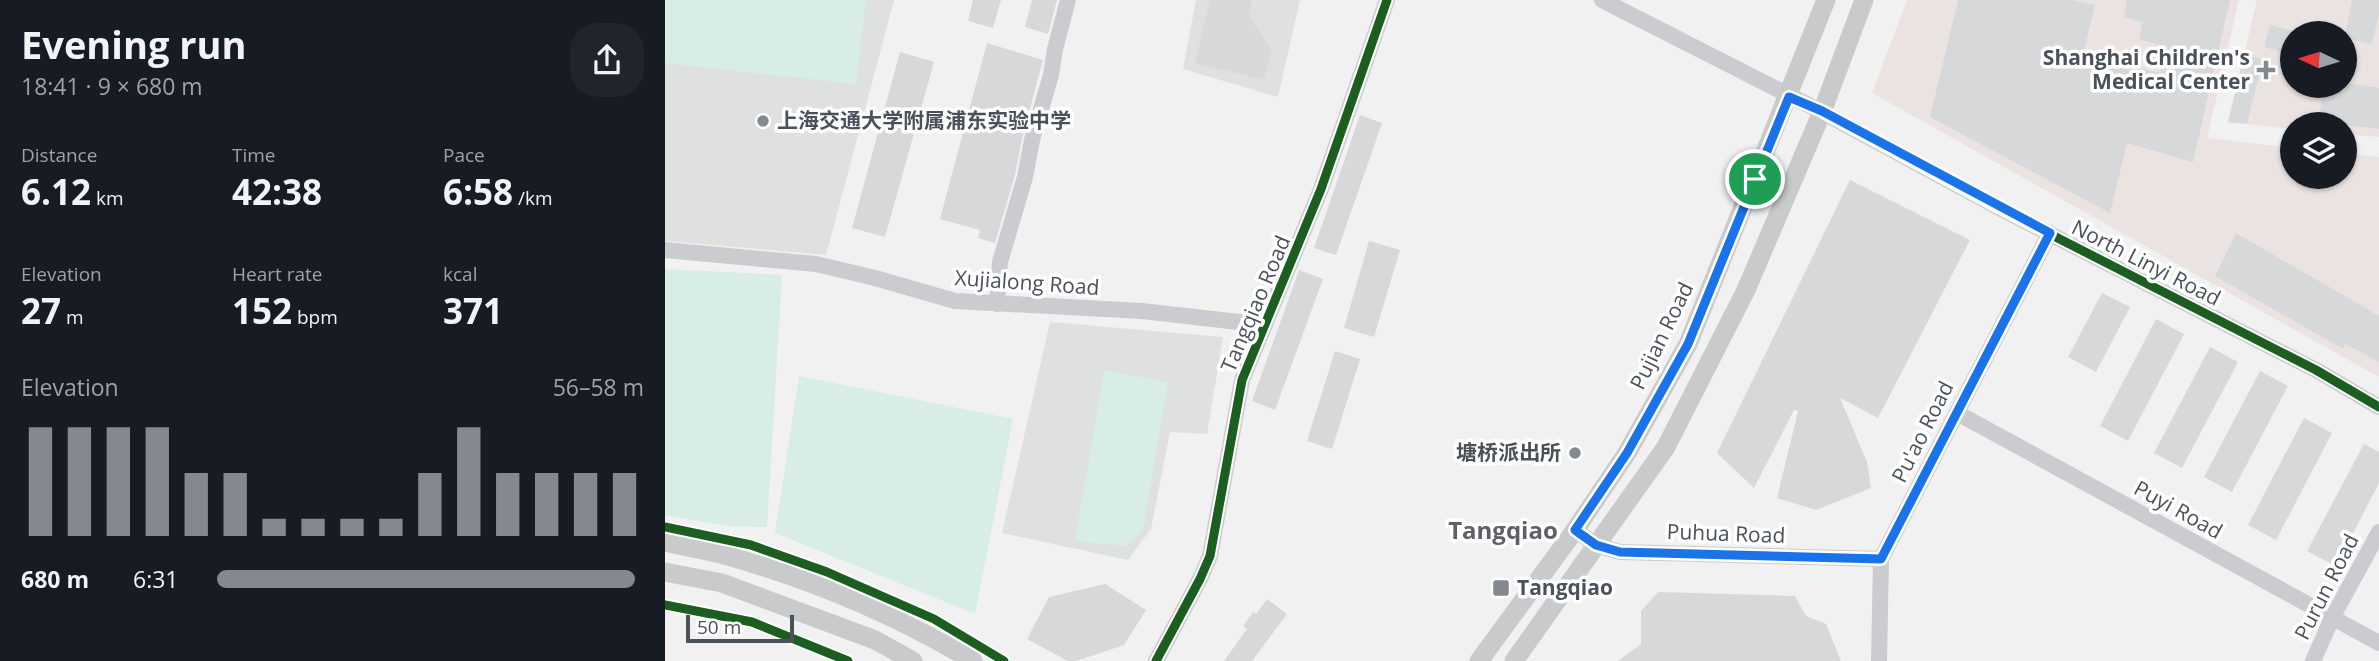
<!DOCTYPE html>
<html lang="en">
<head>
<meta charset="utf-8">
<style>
	body { margin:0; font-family:"Open Sans","Noto Sans SC",sans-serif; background:#20242c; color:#f1f3f6; height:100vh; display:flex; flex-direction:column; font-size:26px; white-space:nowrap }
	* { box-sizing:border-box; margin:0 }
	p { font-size:23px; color:#9ea1a6 }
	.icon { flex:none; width:38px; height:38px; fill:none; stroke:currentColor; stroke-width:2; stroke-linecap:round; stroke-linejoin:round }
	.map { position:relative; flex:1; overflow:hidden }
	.panel { display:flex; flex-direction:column; background:#171b24; width:665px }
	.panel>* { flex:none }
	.needle { width:46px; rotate:274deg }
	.tools { position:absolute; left:1615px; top:21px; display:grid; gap:14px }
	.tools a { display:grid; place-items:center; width:77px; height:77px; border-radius:50%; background:#171b24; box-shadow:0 2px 5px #0004; font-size:35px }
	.scale { position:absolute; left:21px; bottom:18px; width:108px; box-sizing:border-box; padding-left:7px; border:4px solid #4a515b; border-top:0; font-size:19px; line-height:24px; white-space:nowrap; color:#4a515b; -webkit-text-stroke:5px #fff; paint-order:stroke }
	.pin { position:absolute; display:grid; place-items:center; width:60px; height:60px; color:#fff; margin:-30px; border:4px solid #fff; border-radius:50%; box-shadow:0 2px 7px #0007 }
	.round { display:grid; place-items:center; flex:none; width:74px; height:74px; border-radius:28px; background:#20242c }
	.overview { display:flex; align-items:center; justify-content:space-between; height:119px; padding:0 21px }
	h1 { font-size:38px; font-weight:700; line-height:52px }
	.figures { display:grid; grid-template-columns:repeat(3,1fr); gap:10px; height:119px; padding:7px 21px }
	.figures div { display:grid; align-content:center }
	.figures b { font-size:35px; font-weight:700 }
	.figures small { font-size:19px; font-weight:400 }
	.figures p { font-size:19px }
	.chart { height:196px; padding:14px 21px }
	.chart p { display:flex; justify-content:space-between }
	.chart svg { width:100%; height:126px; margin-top:7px; stroke:#848990; stroke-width:6 }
	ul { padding:0 21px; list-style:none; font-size:23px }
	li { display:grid; grid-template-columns:112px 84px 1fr; align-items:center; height:52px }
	li i { height:18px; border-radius:9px; background:#848990 }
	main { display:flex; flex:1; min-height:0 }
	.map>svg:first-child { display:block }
	.education { fill:#dfe0e0 }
	.medical { fill:#ebe3e1; fill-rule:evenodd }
	.green { fill:#d8ede3 }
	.building { fill:#d7d8da }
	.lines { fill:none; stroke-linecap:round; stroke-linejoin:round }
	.minor { stroke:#cbcccf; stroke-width:16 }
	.major { stroke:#c8cacc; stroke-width:19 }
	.cycleway-casing { stroke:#fff; stroke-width:13 }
	.cycleway { stroke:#1b5e20; stroke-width:9 }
	.route-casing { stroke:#fff; stroke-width:14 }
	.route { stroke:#1a73e8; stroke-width:9 }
	.poi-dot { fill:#848990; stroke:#fff; stroke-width:2.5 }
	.labels { text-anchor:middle; stroke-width:7; stroke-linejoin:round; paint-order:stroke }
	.poi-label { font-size:21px; font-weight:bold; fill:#4a515b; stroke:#fff; text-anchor:end }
	.street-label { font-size:21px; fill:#4a515b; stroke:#fff }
	.quarter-label { font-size:24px; font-weight:bold; fill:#5d6064; stroke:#fff }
</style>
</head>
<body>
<main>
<section class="panel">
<div class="overview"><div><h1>Evening run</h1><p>18:41 · 9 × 680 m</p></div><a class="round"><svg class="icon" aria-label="share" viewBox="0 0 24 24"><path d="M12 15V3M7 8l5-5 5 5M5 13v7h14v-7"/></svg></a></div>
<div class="figures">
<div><p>Distance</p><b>6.12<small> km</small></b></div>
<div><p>Time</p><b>42:38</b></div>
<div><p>Pace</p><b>6:58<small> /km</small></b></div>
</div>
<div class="figures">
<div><p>Elevation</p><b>27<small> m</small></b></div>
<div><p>Heart rate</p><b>152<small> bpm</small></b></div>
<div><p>kcal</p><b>371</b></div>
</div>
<div class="chart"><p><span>Elevation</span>56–58 m</p>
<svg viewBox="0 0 160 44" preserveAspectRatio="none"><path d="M5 44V6M15 44V6M25 44V6M35 44V6M45 44V22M55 44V22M65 44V38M75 44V38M85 44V38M95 44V38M105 44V22M115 44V6M125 44V22M135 44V22M145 44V22M155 44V22"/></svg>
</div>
<ul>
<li><b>680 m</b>6:31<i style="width:98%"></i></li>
</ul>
</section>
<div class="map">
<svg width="1714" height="661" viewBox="0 0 1714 661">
	<rect width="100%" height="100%" fill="#f1f1f1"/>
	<!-- education -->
	<path class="education" d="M0,0h229l-68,255 -161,-14z
		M531,0h104l-22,97 -95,-28z
		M385,322l173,15 -16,97 -37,-2 -19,97 -23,31 -126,-27z"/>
	<!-- medical -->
	<path class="medical" d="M1242,0h332l-32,138 85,10 1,29h52v-24l34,4v220l-507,-284z
		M1592,0h122v137l-34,-3v-10h-52l-1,5 -64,-7zM1628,33h52v53h-52z"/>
	<!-- green -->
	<path class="green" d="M0,0h201l-10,84 -191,-21z
		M0,269l117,6 -15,252 -40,-1 -62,-11z
		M439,370l64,12 -25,147 -17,17 -51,-5z
		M134,376l214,43 -38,195 -200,-81z"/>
	<!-- building -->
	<path class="building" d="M308,0h28l-8,28 -25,-7z
		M367,0h25l-9,34 -23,-7z
		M545,0h42l-3,14 22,36 -7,30 -69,-17z
		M1293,0h115l22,5 -12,50 77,18 6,-26 -27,-8 3,-17 -18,-5 3,-17h103l-37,162 -66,-19 -17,70 -180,-96z
		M1687,0h27v14l-7,30 -27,-6z
		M1605,25l23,6v24l-29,-8z
		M322,43l56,17 -21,78 -7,37 -20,68 -17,-5 2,-8 -40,-11z
		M235,52l34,10 -49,175 -33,-9z
		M1579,55l19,4 -16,65 -19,-2z
		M1680,83l34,5v41l-60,-7 4,-36h22z
		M695,115l22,8 -46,132 -22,-7z
		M1185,180l120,60 -92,178 -38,-20 27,64 4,26 -55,22 -39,-12 21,-87 -4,-1 -40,78 -37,-35z
		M1571,233l143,83v46l-34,-18 -2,5 -128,-73z
		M704,241l31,9 -26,87 -30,-9z
		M634,270l24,9 -48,131 -23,-9z
		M1437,293l28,14 -34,65 -28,-15z
		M1491,319l28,15 -56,107 -28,-15z
		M1545,347l28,15 -56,106 -28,-15z
		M670,351l25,8 -28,90 -25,-8z
		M1595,371l28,15 -56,106 -28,-15z
		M1639,418l28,15 -56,107 -28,-15z
		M1699,444l15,8v31l-43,83 -29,-15z
		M440,584l41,26 -22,35 -48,16h-8l-41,-22 22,-42z
		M993,592l137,4 11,20 20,8 15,37h-223l23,-17v-33z
		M602,599l20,15 -35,47h-28l23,-32 -4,-3 10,-14 3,2z"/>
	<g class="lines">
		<!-- minor -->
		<path class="minor" d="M937,0l220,112 181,98 313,160 63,37
			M0,250l151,14 59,14 80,23 187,10 123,14
			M332,304l3,-42 25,-85 7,-37 19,-65 4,-26 13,-49
			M1292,413l422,230
			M910,530l21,15 24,7 261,7
			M491,661l44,-82 10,-23 32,-176 79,-191 66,-189
			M1214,661l2,-102 169,-326
			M1648,661l19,-43 47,-86"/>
		<!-- major -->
		<path class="major" d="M0,542c21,5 42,8 63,14 84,24 170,60 245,105
			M0,572l57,11 153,57 38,21
			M814,661l96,-131 52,-77 61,-109 138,-344
			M849,661l152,-214 80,-157 76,-178 42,-112"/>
		<!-- cycleway casing -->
		<g class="cycleway-casing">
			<path id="cycleway" d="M1157,112l181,98 313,160 63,37
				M0,527l86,18 76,27 107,47 70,42
				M0,605l87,17 96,39
				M491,661l44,-82 10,-23 32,-176 79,-191 66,-189"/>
		</g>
		<!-- cycleway -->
		<use href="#cycleway" class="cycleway"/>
	</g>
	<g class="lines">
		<!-- route casing -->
		<g class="route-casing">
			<path id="route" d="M1124,97l33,14 228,122 -169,326 -261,-7 -24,-7 -21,-15 52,-77 61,-109z"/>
		</g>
		<!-- route -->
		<use href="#route" class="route"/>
	</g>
	<!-- markers -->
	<g class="poi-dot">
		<path d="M1597.5 59.5h7v7h7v7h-7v7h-7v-7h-7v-7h7z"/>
		<circle cx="98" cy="121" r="7"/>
		<circle cx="910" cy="453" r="7"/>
		<rect x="827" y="579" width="18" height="18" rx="3.5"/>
	</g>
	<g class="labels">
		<!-- poi labels -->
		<g class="poi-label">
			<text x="1585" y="65">Shanghai Children's<tspan x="1585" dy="24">Medical Center</tspan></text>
			<text x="112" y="128" text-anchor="start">上海交通大学附属浦东实验中学</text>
			<text x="896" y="460">塘桥派出所</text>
			<text x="852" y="595" text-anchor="start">Tangqiao</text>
		</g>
		<!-- street labels -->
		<g class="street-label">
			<text transform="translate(1481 263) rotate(27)" y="7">North Linyi Road</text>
			<text transform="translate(362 283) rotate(4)" y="7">Xujialong Road</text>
			<text transform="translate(591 304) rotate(-67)" y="7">Tangqiao Road</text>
			<text transform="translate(997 336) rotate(-64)" y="7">Pujian Road</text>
			<text transform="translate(1258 432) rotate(-63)" y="7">Pu'ao Road</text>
			<text transform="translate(1513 510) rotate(29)" y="7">Puyi Road</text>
			<text transform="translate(1061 534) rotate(2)" y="7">Puhua Road</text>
			<text transform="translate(1662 587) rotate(-63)" y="7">Purun Road</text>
		</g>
		<!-- quarter labels -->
		<g class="quarter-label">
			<text x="838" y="539">Tangqiao</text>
		</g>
	</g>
</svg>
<div class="tools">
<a><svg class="needle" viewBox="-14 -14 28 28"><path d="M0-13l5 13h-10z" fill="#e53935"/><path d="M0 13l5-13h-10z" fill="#9ea1a6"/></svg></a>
<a><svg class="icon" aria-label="layers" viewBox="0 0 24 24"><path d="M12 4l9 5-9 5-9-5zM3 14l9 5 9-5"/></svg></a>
</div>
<div class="scale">50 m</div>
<div class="pin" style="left:1090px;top:179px;background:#1e9e55"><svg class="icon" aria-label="arrive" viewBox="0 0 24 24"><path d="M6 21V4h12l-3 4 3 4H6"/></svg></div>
</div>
</main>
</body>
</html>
